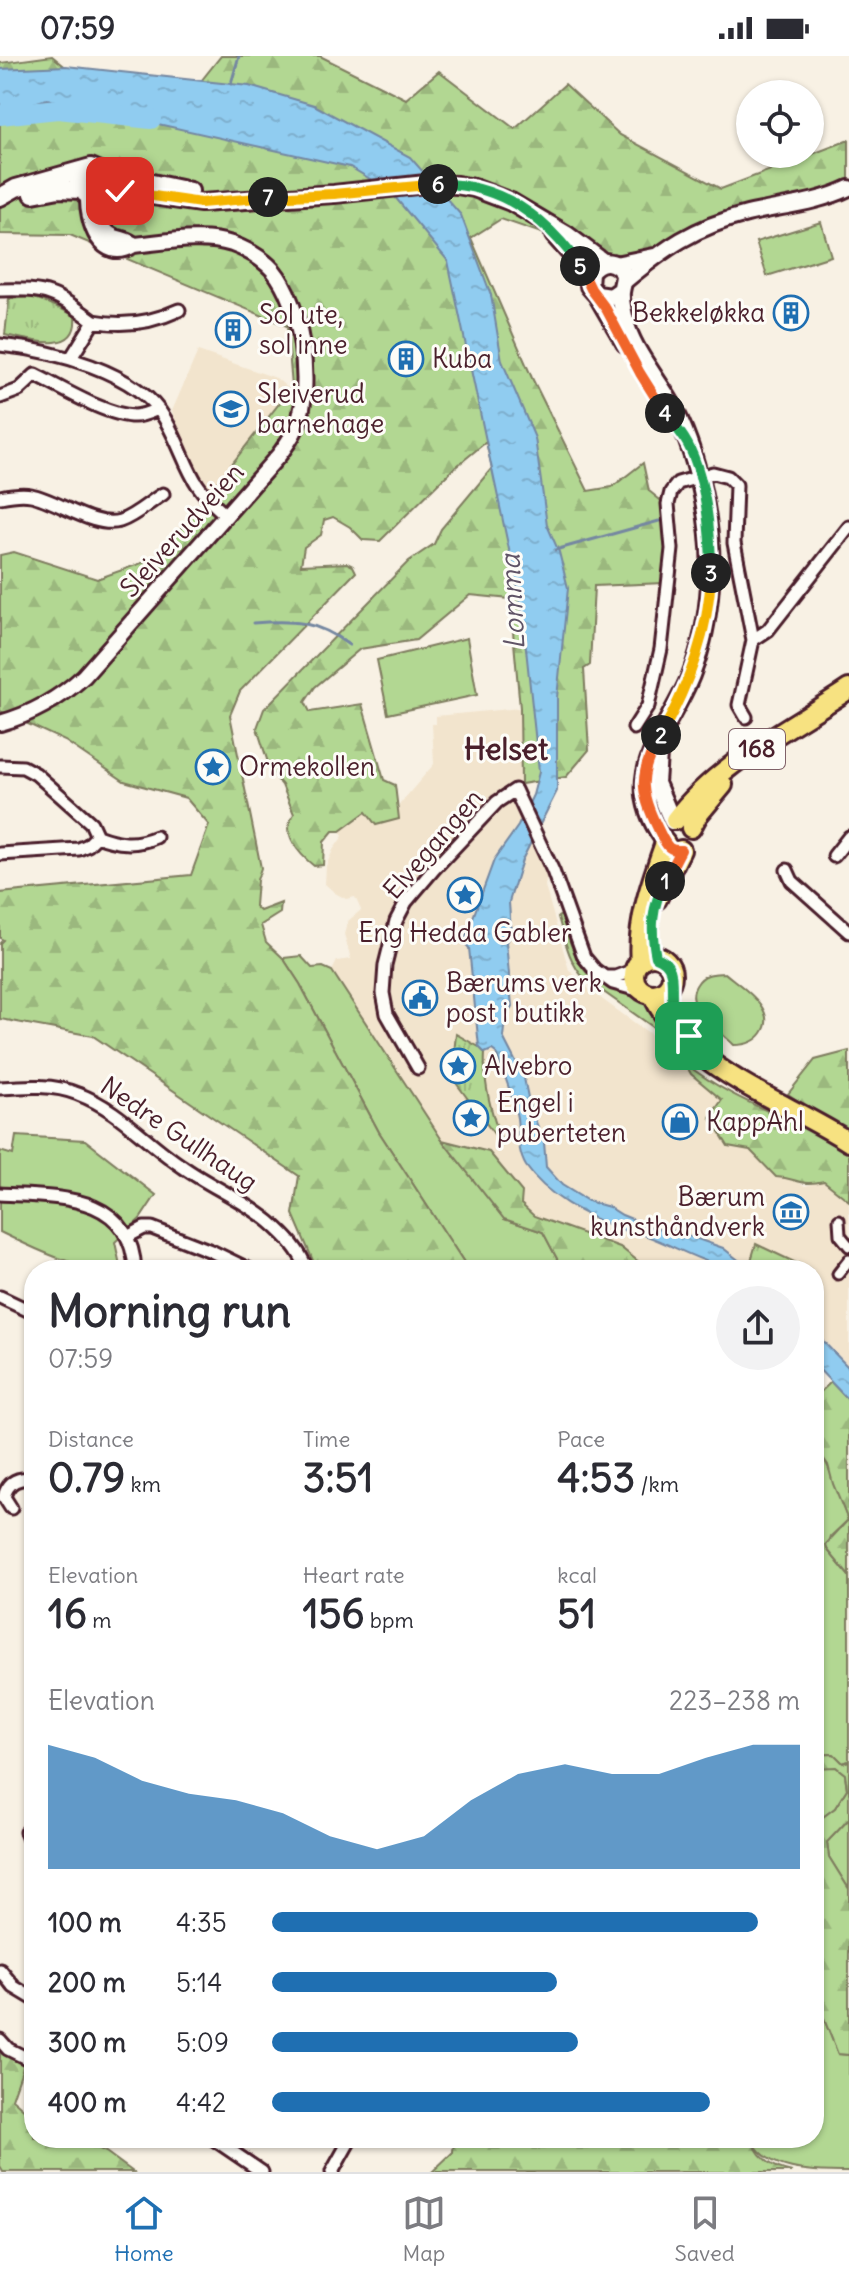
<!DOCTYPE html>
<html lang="en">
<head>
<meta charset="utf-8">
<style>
	body { margin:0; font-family:Delius,sans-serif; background:#f2f2f3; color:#2b2b33; height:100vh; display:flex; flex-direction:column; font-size:30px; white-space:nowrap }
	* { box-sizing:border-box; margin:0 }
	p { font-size:26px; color:#7c7c81 }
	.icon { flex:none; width:44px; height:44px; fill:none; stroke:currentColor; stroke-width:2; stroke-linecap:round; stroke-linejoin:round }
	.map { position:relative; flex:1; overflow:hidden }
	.details { position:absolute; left:24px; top:1204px; width:800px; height:888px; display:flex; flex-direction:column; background:#fff; border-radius:32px; box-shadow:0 2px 6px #0004 }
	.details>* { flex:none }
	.tools { position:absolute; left:736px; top:24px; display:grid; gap:16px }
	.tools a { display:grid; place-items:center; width:88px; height:88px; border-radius:50%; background:#fff; box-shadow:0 2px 6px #0004; font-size:40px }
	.pin { position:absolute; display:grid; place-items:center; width:68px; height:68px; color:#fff; margin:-34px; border-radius:16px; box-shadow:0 4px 12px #0006 }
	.km { position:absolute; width:40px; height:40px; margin:-20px; border-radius:50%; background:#222; color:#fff; font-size:22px; line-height:40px; text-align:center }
	.round { display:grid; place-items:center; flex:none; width:84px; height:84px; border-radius:42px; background:#f2f2f3 }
	.overview { display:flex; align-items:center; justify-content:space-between; height:136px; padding:0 24px }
	h1 { font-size:44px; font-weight:700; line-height:60px }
	.stats { display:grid; grid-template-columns:repeat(3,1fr); gap:12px; height:136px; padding:8px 24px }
	.stats div { display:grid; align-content:center }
	.stats b { font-size:40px; font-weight:700 }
	.stats small { font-size:22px; font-weight:400 }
	.stats p { font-size:22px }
	.chart { height:224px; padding:16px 24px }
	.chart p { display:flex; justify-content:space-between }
	.chart svg { width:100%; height:144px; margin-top:8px; fill:#1f6fb2; opacity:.7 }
	ul { padding:0 24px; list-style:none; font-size:26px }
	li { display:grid; grid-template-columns:128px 96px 1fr; align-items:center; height:60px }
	li i { height:20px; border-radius:10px; background:#1f6fb2 }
	.status { display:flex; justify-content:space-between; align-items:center; height:56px; padding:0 40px; background:#fff; direction:ltr }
	.status svg { height:22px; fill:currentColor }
	.menu { display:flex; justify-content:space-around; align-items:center; height:112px; border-top:2px solid #e1e1e2; background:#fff; font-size:22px; color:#7c7c81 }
	.menu a { display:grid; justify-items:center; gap:4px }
	.menu .current { color:#1f6fb2 }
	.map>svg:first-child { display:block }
	.built { fill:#f2e4cd }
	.grass { fill:#b2d792; stroke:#7e7b5e; stroke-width:2 }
	.forest { fill:url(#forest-firs); stroke:#7e7b5e; stroke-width:2 }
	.park { fill:url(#park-tufts); stroke:#7e7b5e; stroke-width:2 }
	.water { fill:url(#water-ripples); stroke:#7487a1; stroke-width:2 }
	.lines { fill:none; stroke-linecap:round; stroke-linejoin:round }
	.stream { stroke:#7487a1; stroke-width:3 }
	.river { stroke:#90ccf0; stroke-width:20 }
	.pedestrian-casing { stroke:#4a1f2b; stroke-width:15 }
	.minor-casing { stroke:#4a1f2b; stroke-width:17 }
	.tertiary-casing { stroke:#4a1f2b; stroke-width:20 }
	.secondary-casing { stroke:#4a1f2b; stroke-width:22 }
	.primary-casing { stroke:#4a1f2b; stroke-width:24 }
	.pedestrian { stroke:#fdfcf7; stroke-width:9 }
	.minor { stroke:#fdfcf7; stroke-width:11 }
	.tertiary { stroke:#fdfcf7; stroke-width:14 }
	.secondary { stroke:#fdfcf7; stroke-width:16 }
	.primary { stroke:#f7e281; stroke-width:18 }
	.split-1-casing { stroke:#fff; stroke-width:16 }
	.split-2-casing { stroke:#fff; stroke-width:16 }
	.split-3-casing { stroke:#fff; stroke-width:16 }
	.split-4-casing { stroke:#fff; stroke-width:16 }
	.split-5-casing { stroke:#fff; stroke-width:16 }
	.split-6-casing { stroke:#fff; stroke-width:16 }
	.split-7-casing { stroke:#fff; stroke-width:16 }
	.split-8-casing { stroke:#fff; stroke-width:16 }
	.split-1 { stroke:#22a559; stroke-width:10 }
	.split-2 { stroke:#f0652b; stroke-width:10 }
	.split-3 { stroke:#f5b400; stroke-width:10 }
	.split-4 { stroke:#22a559; stroke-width:10 }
	.split-5 { stroke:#f0652b; stroke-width:10 }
	.split-6 { stroke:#22a559; stroke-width:10 }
	.split-7 { stroke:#f5b400; stroke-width:10 }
	.split-8 { stroke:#f5b400; stroke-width:10 }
	.labels { text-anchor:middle; stroke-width:6; stroke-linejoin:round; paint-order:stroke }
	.shield { fill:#fdfcf7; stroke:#806168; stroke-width:2 }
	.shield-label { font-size:24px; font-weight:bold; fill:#4a1f2b }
	.poi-label { font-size:26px; fill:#4a1f2b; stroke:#fdfcf7; text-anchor:start }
	.street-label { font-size:26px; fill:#4a1f2b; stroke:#fdfcf7 }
	.water-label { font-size:28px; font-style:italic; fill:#5f5366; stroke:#fdfcf7 }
	.quarter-label { font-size:30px; font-weight:bold; fill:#4a1f2b; stroke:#fdfcf7 }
</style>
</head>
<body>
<div class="status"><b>07:59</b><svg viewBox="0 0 49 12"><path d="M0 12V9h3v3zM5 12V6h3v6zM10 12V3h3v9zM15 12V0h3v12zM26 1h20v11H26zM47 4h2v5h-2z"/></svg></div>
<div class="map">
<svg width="849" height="2116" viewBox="0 0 849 2116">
	<defs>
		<pattern id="forest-firs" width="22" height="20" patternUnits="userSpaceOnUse" patternTransform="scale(2)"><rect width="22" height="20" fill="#b2d792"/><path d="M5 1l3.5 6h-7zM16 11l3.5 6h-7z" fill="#9bb87e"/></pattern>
		<pattern id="park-tufts" width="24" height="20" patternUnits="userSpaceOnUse" patternTransform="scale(2)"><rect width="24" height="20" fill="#b2d792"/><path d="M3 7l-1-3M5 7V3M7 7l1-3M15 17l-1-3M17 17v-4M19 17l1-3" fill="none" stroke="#9bb87e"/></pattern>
		<pattern id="water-ripples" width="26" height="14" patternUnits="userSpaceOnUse" patternTransform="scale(2)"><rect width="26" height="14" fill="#90ccf0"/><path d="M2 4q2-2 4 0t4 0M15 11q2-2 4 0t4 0" fill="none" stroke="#7eafce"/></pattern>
	</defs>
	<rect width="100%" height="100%" fill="#f8f1e4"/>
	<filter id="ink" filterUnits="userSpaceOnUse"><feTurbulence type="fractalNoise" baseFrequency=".0125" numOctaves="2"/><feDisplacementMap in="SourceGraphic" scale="16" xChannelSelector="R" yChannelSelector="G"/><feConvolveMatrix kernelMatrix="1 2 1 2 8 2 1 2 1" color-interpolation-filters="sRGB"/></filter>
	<g filter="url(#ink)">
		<!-- built -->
		<path class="built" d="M198,295l78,27 19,16 -72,101 -19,-12 -15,-26 -17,-46z
			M520,652l2,84 -6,13 31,70 -2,11 24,84 23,22 72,52 21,19 6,11 31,26 6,46 22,4 26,27 14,1 15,8 18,-5 26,20v167l-35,-36v-62h-63l-28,-22 -18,22h-56l-29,-23 -86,-31 -13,-12 -32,-52 -47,-12 -110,-169 5,-10 14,-2 -7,-25 4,-13 13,-11 -6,-13 -9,2 -11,-6 -10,-9 1,-18 7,-16 10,-14 -3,-5 26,-20 33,8v-14l35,-41 -2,-40h4v-8z"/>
		<!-- grass -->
		<path class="grass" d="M821,166l10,34 -64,20 -11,-34z
			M467,582l10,57 -89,19 -11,-54z
			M561,859c8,24 16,59 42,70 20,8 36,10 51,26l168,124 -59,-27 -52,-34 -37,-32 -90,-64c-15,-15 -20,-41 -26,-61z
			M301,900l11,12 11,-1 9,4 110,169 62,79 39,13 20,38h-94l-90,-138 -79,-148 -17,-26z
			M725,917c16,14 54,36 37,60 -7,10 -17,12 -28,12 -15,-15 -53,-38 -37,-61 7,-11 16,-10 28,-11z
			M16,1080l69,4 71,55 -16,24 -25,23 6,28c-44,0 -82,-19 -121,-38v-81l13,4z
			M814,1389c16,15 25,54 34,75l-17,16 -4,13 22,27v185l-6,2 -10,-9 -19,1z
			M817,1711h19l9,7 2,15 -12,19 -16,12 -5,-1v-51z
			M849,1763v70l-20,-32 -2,-15z
			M814,1938l24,60 11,1v117c-38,0 -83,0 -98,-34h63z"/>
		<!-- forest -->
		<path class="forest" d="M52,0l21,17 128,8 20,-25h99l86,43 33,-28 76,58 50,-45 55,51 101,54 128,-49v47l-155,46 -40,23 -55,-3 -98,-34 -30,19 61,140 56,113 24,-4 31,-24 6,28 16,13 2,45 -3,34 -70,3 -4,79 -6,4 5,81 -23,27 -45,7 -1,-76 -10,-109 -40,-4 -54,45 -56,9 -45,38 -10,15 5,10 52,-8 22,76 11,5 4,34 -23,6 -10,-13 -26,19h-7l-9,11 -1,23 -9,1c-15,-12 -34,-33 -20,-52l-12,-29 -11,-13 -14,-44 7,-19 145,-148 25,-17 7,-15 51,-61 -6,-26 -34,28 -72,71 -17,-1 -13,-13 -17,-10 -9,3 -3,15 -17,12 -3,18 46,-2 6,3 3,6 -116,119 -10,24 31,153 -4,12 -2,26 5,5 21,-8 -1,10 -19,12 5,17 17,16 17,26 79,148 90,138h-152l-24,-56 6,-38 -206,-140 -93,-17v-76l3,-3 -3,-2v-45l191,-18 18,-50 -23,-27 -62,-17 -59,-40 -65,-30v-156l14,-3 83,27 62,-22 133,-170 -5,-61 -217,-91 -70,-1v-171z
			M849,995v84l-61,-41 27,-34z
			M685,1007c49,40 110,56 164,88v50l-25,-20c-24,6 -26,-3 -48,-4l-26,-27 -22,-4 -18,-29 12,-17 -31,-26z
			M442,1084l47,12 33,40 -1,12 13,12 86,31 29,23h-86l-20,-38 -39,-13z
			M831,1326l18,19v175l-22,-27 -1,-5 22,-24 -15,-36 -5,-19 -14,-20v-47z
			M834,1698l9,9 6,-2v58l-22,23 2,15 20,32v166l-11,-1 -24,-60v-175l5,1 16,-12 12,-19 -2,-15 -9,-7 -22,1v-13z
			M0,1986l24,22 -12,35 22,19v20h43l29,14 27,20h-130l-3,-5z
			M454,2082h297c7,20 21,30 41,34h-360l21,-20z"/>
		<!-- park -->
		<path class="park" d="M29,241c15,2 32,12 46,19 4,40 -46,24 -70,19l4,-36z
			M456,978l23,13 6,6c-2,33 7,62 18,93l-47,-63 -2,-30z
			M756,1188l55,26h-54l-7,-6z"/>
		<!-- water -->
		<path class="water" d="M66,10l183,20 65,19 96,52 51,58 30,80 11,66 33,77 12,87 12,27 9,36 -11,110v93l-35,69 -13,42 2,30 -5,10 6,64 -7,14 -2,17 21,41 6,29 14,35 2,25 16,18 26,16 21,6 13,8 32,13 21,3 48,17 28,22c-39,0 -69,-21 -104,-34 -10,-4 -21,-4 -30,-8 -32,-12 -71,-33 -91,-62 -9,-15 -7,-32 -9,-48 -4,-23 -13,-44 -21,-65l-4,-3 -7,3 -6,-6 -10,-99 -5,-6 30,-82 24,-34 15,-31 6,-23 -17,-161 -74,-350 -58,-70 -40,-24 -303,-68 -47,14v-44z
			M814,1276l35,36v33l-35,-37z"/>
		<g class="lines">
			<!-- stream -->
			<path class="stream" d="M231,28l8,-28
				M555,494l104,-29
				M253,567c39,-3 63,-3 96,22"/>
			<!-- river -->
			<path class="river" d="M0,59l58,-6 93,10"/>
			<!-- pedestrian casing -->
			<g class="pedestrian-casing">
				<path id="pedestrian" d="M839,1164l1,15 9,11
					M838,1218l11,-14"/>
			</g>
			<!-- minor casing -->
			<g class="minor-casing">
				<path id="minor" d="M0,234c50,-1 54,2 94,31
					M0,289c50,5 138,26 165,74 24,42 21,64 62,97
					M71,302l23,-37c30,6 57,2 85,-11
					M0,341l19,-7 16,-15c25,12 72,41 99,41 8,0 17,-4 24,-7
					M0,441c10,-2 21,-4 31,-2 26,5 64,34 89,26 15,-5 30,-19 43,-27
					M753,584l15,-10 81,-103
					M634,672l14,-22 13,-57 11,-100 -4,-45 3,-12 7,-9 35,-10 15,4 8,8 -2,58 19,97 -14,65 7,12
					M0,710l23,1 13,7 55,49 6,13 -9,9 -9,4 -79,5
					M97,780c21,8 38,10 59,1
					M834,800l15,-19
					M787,814l5,11 57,51
					M606,921h10l19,-7
					M418,1012l-31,-54 -4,-21 2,-28 11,-44 10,-19 28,-33 63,-67 18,-12 38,81 31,86 11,13 18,13 32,9
					M0,1032c26,-2 54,-4 78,6 41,15 69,50 105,73 28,20 61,33 87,55 16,14 30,28 37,48
					M0,1138c57,3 131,-1 135,76
					M127,1181l17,-9h8l59,23 39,19
					M0,1241l34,16
					M11,1452l-7,-11c4,-16 15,-20 30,-18
					M26,1776l8,20
					M0,1914l14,17 20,12
					M0,1984l8,9 26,13
					M212,2082l50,34
					M332,2116l19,-34"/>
			</g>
			<!-- tertiary casing -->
			<g class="tertiary-casing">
				<path id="tertiary" d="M101,138c-2,16 -4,36 14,43 8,3 13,2 19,8
					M615,208l39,-8
					M624,226c41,-34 70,-55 123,-68 34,-8 71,-11 102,-26
					M0,667c33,-9 59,-24 84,-47l195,-221c7,-10 15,-20 19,-32 15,-41 3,-119 -25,-153 -11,-12 -25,-20 -41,-26 -29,-10 -67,-2 -98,1 -34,20 -47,-24 -46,-49"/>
			</g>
			<!-- secondary casing -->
			<g class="secondary-casing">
				<path id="secondary" d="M105,117l85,18
					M106,133l95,14 133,-9 92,-10 31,1 17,3 37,14 56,33 36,27
					M33,138l26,-5 22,1
					M0,141l16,-9 75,-21 14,6 3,8 -4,10 -10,5 -9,-2 -7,-12 5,-11
					M554,179l16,18 18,26
					M621,234l-10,7 -14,-2 -8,-9 1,-14c10,-14 25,-13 34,2 0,7 -2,11 -3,18 -1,11 3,25 6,36 9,26 29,50 43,74 28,49 44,127 40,183 -2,30 -8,62 -19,90 -23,58 -73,99 -29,162
					M597,239l28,48
					M658,698l-2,29 16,38"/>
			</g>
			<!-- primary casing -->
			<g class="primary-casing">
				<path id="primary" d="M675,764c43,-57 116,-92 174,-131
					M691,772l7,-13 25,-30
					M657,843l24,-49
					M634 919a19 19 0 1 1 38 0a19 19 0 1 1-38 0Z
					M640,906c-4,-39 12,-82 25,-119
					M652,938c37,78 129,104 197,148"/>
			</g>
			<!-- pedestrian -->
			<use href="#pedestrian" class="pedestrian"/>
			<!-- minor -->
			<use href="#minor" class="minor"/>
			<!-- tertiary -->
			<use href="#tertiary" class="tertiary"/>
			<!-- secondary -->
			<use href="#secondary" class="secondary"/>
			<!-- primary -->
			<use href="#primary" class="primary"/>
		</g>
	</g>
	<g class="lines" filter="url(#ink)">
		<!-- split-1 casing -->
		<g class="split-1-casing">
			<path id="split-1" d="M665,825c-13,25 -15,48 -9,76 23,8 13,31 17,51 2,11 9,20 16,28"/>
		</g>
		<!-- split-2 casing -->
		<g class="split-2-casing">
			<path id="split-2" d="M661,679c-26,42 -20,60 1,102 5,9 7,14 19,13l-16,31"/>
		</g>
		<!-- split-3 casing -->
		<g class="split-3-casing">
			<path id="split-3" d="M661,679c28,-51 48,-103 50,-162"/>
		</g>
		<!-- split-4 casing -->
		<g class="split-4-casing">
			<path id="split-4" d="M665,357c6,8 13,16 19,25 22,34 27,96 27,135"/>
		</g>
		<!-- split-5 casing -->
		<g class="split-5-casing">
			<path id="split-5" d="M580,210l11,23 15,20 34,64 25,40"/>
		</g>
		<!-- split-6 casing -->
		<g class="split-6-casing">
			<path id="split-6" d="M438,128c62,-1 108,34 142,82"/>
		</g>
		<!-- split-7 casing -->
		<g class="split-7-casing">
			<path id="split-7" d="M268,141l66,-3 104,-10"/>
		</g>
		<!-- split-8 casing -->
		<g class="split-8-casing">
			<path id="split-8" d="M120,135l81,12 67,-6"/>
		</g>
		<!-- split-1 -->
		<use href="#split-1" class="split-1"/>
		<!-- split-2 -->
		<use href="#split-2" class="split-2"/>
		<!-- split-3 -->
		<use href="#split-3" class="split-3"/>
		<!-- split-4 -->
		<use href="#split-4" class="split-4"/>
		<!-- split-5 -->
		<use href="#split-5" class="split-5"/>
		<!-- split-6 -->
		<use href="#split-6" class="split-6"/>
		<!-- split-7 -->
		<use href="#split-7" class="split-7"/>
		<!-- split-8 -->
		<use href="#split-8" class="split-8"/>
	</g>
	<!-- icons -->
	<defs>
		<g id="building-ring" transform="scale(1.8)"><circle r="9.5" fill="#fdfcf7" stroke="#1f6fb2" stroke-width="1.5"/><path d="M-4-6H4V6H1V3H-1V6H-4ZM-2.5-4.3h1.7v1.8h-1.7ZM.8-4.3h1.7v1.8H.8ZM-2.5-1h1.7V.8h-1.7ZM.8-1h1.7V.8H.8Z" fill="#1f6fb2"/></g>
		<g id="school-ring" transform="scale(1.8)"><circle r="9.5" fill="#fdfcf7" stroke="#1f6fb2" stroke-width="1.5"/><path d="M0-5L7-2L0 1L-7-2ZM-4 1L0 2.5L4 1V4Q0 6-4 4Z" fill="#1f6fb2"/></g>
		<g id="sight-ring" transform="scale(1.8)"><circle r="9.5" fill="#fdfcf7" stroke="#1f6fb2" stroke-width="1.5"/><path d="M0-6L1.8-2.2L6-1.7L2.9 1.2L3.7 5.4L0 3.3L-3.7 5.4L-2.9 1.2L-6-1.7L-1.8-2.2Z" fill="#1f6fb2"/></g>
		<g id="civic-ring" transform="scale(1.8)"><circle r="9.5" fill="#fdfcf7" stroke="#1f6fb2" stroke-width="1.5"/><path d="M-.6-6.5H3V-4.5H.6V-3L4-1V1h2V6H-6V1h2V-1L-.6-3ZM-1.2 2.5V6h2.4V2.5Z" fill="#1f6fb2"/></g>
		<g id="shop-ring" transform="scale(1.8)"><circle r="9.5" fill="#fdfcf7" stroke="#1f6fb2" stroke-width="1.5"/><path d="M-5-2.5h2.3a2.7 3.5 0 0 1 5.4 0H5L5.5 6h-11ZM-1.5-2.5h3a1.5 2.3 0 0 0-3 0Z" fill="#1f6fb2"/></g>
		<g id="museum-ring" transform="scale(1.8)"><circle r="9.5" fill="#fdfcf7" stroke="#1f6fb2" stroke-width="1.5"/><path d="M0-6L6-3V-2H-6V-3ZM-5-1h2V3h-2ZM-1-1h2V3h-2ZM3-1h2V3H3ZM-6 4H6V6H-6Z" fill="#1f6fb2"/></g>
	</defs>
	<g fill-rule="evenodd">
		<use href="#building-ring" x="791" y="257"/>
		<use href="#building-ring" x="233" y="274"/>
		<use href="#building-ring" x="406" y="303"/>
		<use href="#school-ring" x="231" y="353"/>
		<use href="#sight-ring" x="213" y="711"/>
		<use href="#sight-ring" x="465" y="839"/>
		<use href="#civic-ring" x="420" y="942"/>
		<use href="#sight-ring" x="458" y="1010"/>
		<use href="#sight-ring" x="471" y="1062"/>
		<use href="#shop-ring" x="680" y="1066"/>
		<use href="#museum-ring" x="791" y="1156"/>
	</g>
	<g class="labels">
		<!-- shield labels -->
		<rect class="shield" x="729" y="673" width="56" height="40" rx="6"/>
		<g class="shield-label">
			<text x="757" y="701">168</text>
		</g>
		<!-- poi labels -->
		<g class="poi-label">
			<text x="765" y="266" text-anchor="end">Bekkeløkka</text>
			<text x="259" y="268">Sol ute,<tspan x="259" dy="30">sol inne</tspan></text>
			<text x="432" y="312">Kuba</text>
			<text x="257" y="347">Sleiverud<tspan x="257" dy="30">barnehage</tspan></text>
			<text x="239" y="720">Ormekollen</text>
			<text x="465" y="886" text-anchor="middle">Eng Hedda Gabler</text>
			<text x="446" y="936">Bærums verk<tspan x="446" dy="30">post i butikk</tspan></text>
			<text x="484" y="1019">Alvebro</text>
			<text x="497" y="1056">Engel i<tspan x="497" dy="30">puberteten</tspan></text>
			<text x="706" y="1075">KappAhl</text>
			<text x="765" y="1150" text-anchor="end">Bærum<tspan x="765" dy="30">kunsthåndverk</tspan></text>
		</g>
		<!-- street labels -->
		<g class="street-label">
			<text transform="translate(182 474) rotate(-48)" y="9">Sleiverudveien</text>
			<text transform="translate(433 788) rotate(-49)" y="9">Elvegangen</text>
			<text transform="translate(179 1078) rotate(34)" y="9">Nedre Gullhaug</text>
		</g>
		<!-- water labels -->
		<g class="water-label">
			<text transform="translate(512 546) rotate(-93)" y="10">Lomma</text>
		</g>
		<!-- quarter labels -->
		<g class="quarter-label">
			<text x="506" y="704">Helset</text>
		</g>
	</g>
</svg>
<div class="tools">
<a><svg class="icon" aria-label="locate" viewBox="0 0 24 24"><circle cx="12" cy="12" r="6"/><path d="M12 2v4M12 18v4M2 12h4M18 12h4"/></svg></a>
</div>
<div class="pin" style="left:689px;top:980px;background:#1e9e55"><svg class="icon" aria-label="arrive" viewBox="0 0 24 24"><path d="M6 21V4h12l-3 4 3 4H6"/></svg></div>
<div class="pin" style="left:120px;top:135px;background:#d93025"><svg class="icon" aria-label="check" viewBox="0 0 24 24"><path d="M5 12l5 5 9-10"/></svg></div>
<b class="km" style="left:665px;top:825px">1</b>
<b class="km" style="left:661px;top:679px">2</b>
<b class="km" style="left:711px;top:517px">3</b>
<b class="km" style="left:665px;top:357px">4</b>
<b class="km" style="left:580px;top:210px">5</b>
<b class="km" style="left:438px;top:128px">6</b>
<b class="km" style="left:268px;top:141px">7</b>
<section class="details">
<div class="overview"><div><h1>Morning run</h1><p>07:59</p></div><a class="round"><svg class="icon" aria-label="share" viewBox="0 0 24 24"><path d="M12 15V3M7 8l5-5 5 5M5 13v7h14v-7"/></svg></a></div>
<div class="stats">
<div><p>Distance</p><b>0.79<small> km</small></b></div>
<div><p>Time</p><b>3:51</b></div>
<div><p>Pace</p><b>4:53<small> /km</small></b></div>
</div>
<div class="stats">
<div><p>Elevation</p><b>16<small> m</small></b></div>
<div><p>Heart rate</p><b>156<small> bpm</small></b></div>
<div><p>kcal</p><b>51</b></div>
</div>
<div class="chart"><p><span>Elevation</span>223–238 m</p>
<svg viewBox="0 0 160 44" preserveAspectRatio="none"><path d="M0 44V6L10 10L20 17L30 21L40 23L50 27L60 34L70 38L80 34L90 23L100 15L110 12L120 15L130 15L140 10L150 6L160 6V44z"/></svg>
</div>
<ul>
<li><b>100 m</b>4:35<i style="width:92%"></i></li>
<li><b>200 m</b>5:14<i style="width:54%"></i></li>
<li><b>300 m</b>5:09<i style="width:58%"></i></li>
<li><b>400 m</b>4:42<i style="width:83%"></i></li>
</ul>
</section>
</div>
<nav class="menu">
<a class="current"><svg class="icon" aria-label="home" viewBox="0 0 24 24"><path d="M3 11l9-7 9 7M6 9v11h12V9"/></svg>Home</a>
<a><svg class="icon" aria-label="map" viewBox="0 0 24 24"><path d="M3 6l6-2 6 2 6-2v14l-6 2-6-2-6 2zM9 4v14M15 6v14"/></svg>Map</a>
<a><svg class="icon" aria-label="saved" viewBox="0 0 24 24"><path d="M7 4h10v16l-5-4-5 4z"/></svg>Saved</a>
</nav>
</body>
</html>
